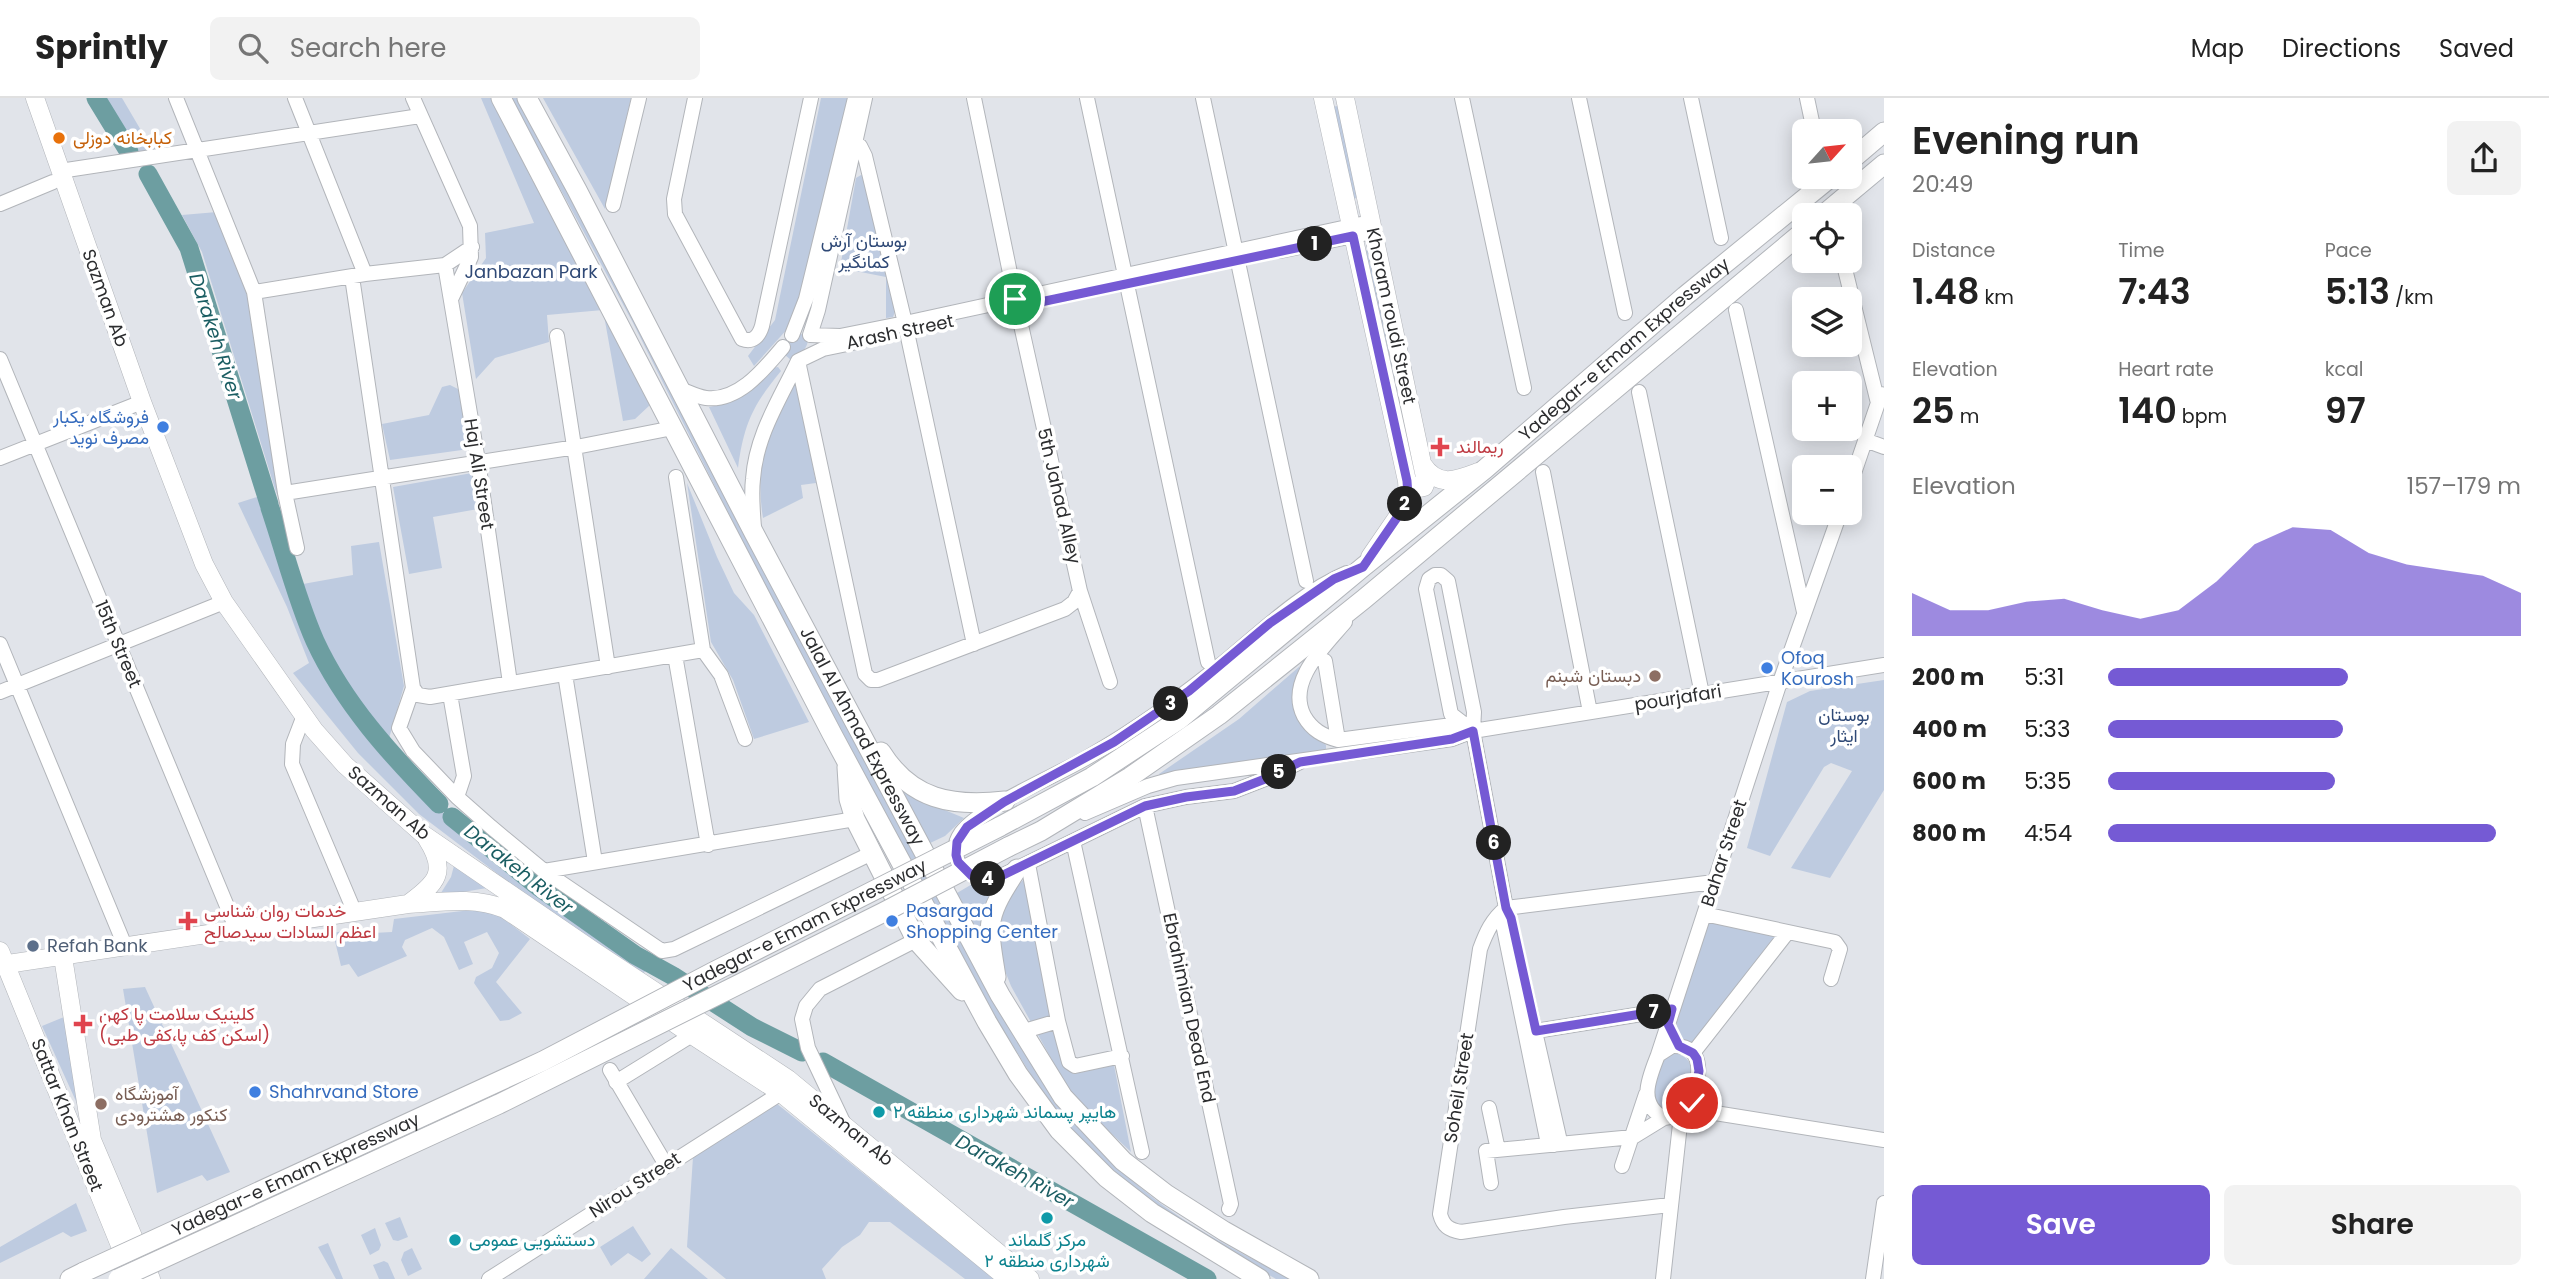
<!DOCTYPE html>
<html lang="en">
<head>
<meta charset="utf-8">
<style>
	body { margin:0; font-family:Poppins,Vazirmatn,sans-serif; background:#f2f2f2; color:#222; height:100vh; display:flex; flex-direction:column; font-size:26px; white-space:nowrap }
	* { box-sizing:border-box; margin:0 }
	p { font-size:23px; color:#767676 }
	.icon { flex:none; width:38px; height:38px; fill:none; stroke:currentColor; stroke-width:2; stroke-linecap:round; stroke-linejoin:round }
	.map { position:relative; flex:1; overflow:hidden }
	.side { display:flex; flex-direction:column; background:#fff; width:665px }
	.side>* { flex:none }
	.needle { width:46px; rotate:63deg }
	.tools { position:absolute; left:1792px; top:21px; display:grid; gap:14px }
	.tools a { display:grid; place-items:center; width:70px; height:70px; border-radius:10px; background:#fff; box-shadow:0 4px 18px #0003; font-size:35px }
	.pin { position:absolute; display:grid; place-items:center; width:60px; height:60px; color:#fff; margin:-30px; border:4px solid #fff; border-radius:50%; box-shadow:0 2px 7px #0007 }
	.km { position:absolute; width:35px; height:35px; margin:-18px; border-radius:50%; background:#222; color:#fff; font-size:19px; line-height:35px; text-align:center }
	.round { display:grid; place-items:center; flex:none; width:74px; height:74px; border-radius:10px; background:#f2f2f2 }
	.head { display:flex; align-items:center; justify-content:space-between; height:119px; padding:0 28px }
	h1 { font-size:38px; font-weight:600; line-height:52px }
	.metrics { display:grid; grid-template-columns:repeat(3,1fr); gap:10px; height:119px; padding:7px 28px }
	.metrics div { display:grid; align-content:center }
	.metrics b { font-size:35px; font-weight:600 }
	.metrics small { font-size:19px; font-weight:400 }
	.metrics p { font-size:19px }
	.chart { height:196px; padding:14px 28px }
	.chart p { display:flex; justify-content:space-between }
	.chart svg { width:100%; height:126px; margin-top:7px; fill:#755ad4; opacity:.7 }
	.primary-button { display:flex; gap:14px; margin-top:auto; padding:14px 28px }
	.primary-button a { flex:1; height:80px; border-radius:10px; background:#755ad4; color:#fff; font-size:28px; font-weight:600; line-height:80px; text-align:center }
	.primary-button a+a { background:#f2f2f2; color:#222 }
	ul { padding:0 28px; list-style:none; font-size:23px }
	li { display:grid; grid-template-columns:112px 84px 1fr; align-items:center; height:52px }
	li i { height:18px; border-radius:9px; background:#755ad4 }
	header { display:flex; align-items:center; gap:42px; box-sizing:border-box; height:98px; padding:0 35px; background:#fff; border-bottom:2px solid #e0e0e0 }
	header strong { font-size:33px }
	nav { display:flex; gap:38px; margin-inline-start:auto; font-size:24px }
	.search { width:490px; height:63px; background:#f2f2f2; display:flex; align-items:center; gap:18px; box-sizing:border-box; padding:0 24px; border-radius:10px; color:#767676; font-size:26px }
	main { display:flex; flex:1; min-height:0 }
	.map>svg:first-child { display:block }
	.green { fill:#becbe0 }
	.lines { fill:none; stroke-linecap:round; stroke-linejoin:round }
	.river { stroke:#6d9ea1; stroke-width:19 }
	.minor-casing { stroke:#b2b5ba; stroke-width:16 }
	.major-casing { stroke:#b2b5ba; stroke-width:19 }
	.highway-casing { stroke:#b2b5ba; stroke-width:21 }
	.minor { stroke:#fff; stroke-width:14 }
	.major { stroke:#fff; stroke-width:18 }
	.highway { stroke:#fff; stroke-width:19 }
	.highway-bridge-casing { stroke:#b2b5ba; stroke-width:21; stroke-linecap:butt }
	.highway-bridge { stroke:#fff; stroke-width:19 }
	.route-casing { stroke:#fff; stroke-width:14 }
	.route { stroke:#755ad4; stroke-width:9 }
	.food-dot { fill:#e8710a; stroke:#fff; stroke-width:2.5 }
	.shop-dot { fill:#3f7fe0; stroke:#fff; stroke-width:2.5 }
	.health-dot { fill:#e0444e; stroke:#fff; stroke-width:2.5 }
	.education-dot { fill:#8d6e63; stroke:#fff; stroke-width:2.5 }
	.service-dot { fill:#5c6f8a; stroke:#fff; stroke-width:2.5 }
	.culture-dot { fill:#0f9aa8; stroke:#fff; stroke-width:2.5 }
	.labels { text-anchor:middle; stroke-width:7; stroke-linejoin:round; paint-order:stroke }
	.food-label { font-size:18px; fill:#c56008; stroke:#fff; text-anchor:start }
	.park-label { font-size:18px; fill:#2f4976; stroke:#fff }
	.street-label { font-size:18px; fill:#2c2d2f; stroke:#fff }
	.shop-label { font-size:18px; fill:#366cbe; stroke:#fff; text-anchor:start }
	.health-label { font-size:18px; fill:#be3a42; stroke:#fff; text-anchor:start }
	.education-label { font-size:18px; fill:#785e54; stroke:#fff; text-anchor:end }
	.service-label { font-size:18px; fill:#4e5e75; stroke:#fff; text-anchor:start }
	.culture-label { font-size:18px; fill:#0d838f; stroke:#fff; text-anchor:start }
	.water-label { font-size:19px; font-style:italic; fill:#1b5e63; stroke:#fff }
</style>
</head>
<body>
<header>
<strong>Sprintly</strong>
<div class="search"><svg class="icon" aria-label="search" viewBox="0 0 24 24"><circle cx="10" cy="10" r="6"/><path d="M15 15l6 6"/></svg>Search here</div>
<nav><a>Map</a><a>Directions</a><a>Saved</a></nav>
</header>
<main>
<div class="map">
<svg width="1884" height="1181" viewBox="0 0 1884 1181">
	<rect width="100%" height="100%" fill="#e1e4ea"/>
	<!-- green -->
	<path class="green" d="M102,0h20l20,34 18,17 -22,4 -6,-5z
		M481,0h12l38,80 73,126 46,101 -15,14 -12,2 -20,-111 -56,5 2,27 -54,16 -19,21 -14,-86 24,-35 -1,-25 49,-10z
		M511,0h9l478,913c14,21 26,43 40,64 25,38 59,73 93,104 45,42 105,71 159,100h-14l-125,-72 -66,-60 -36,-43 -55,-89 -93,-171 -143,-272 -126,-251z
		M543,0h88l-26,111z
		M821,0h30l-35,167 -26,61 -36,40 -6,-10 27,-36z
		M1337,8l3,5 18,85 -6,5 -19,-94z
		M861,77l6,3 29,131 -3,8 -7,1v-41l-46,-9 16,-90z
		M217,114l31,81 43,237 -16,-41 -73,-237 -20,-37z
		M1366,152l5,2 48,226 -5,3 -52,-230z
		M802,236l6,7c-2,10 -9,14 -17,19l-6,-5c1,-9 7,-19 17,-21z
		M778,269l3,4c-28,34 -37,52 -43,97l-29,-61c34,-7 39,-16 64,-39z
		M797,284l19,101 -15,2 2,13 -40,20c-8,-47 2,-100 34,-136z
		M450,287l10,5 9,59 -79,11 -8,-36 47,-9 13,-28z
		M472,375l6,36 -45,8 9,51 -33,6 -16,-87z
		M687,385l30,74 17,36 20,22 55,107 -55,17 -21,-59 -22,-38z
		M263,397l47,142 46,80 55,67 61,54 60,50 116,80 -5,6 -103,-68 -121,-92 -61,-61 -65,-80 16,-10 -22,-56 -49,-104z
		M379,444l25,144 -16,56 -35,-45 -32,-57 -18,-56 50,-9 -2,-29z
		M1300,568l-5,14 -1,15 14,36 18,14v5l-165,27 -2,-3 80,-55z
		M1884,582v110l-54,88 -39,-10 61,-97 -21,-8 -7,4 -54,89 -23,-8 40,-146 23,-11z
		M891,675l27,26 46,19 -19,18 -17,8z
		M455,764l32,26 -48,8 12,-19z
		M1025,780l39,182 9,14 41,-9 17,87 -53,-50 -15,-22 -52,-94 -14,-35 2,-40 9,-15z
		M974,785l13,6 14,-1 -18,26 4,44 -30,-65z
		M471,812h21l38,29 -34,43 26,31 -13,7 -9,1 -26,-38 2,-6 16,-9 7,-15 -12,-21 -23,10 9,22 -14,6 -15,-33 -12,-9 -27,12 -3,7 5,9 -49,21 -9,-13 -8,2 -8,-33 19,-4 2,5 38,-2 2,-13z
		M1709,821l70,16 -86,112c-14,-7 -17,-14 -16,-29z
		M145,889l85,185 -23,9 -5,-6 -45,18 -34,-204z
		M64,919l15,91 -37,-82z
		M1675,955c27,7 15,32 10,52l-14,8 -13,-3c-2,-7 -6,-17 -6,-24 1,-15 10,-29 23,-33z
		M776,1005l218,176h-29l-75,-57h-21l-9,13 -18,12 -20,22 4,10h-100l-39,-32 6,-90z
		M76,1105l11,28 -16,6 -8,-5 -63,31v-16z
		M400,1119l8,20 -10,4 -5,-1 -8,-17z
		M633,1128l18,28 -9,8 -14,-9 -17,13 -11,-19z
		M375,1130l6,17 -2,5 -9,5 -9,-20z
		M328,1145l15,36h-7l-18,-32z
		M412,1150l10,21 -14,7 -7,-16 3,-8z
		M671,1150l37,31h-64z
		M384,1163l4,2 7,16h-16l-6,-14z"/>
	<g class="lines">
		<!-- river -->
		<path class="river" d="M96,0l33,54
			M148,76l41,74 80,256
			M270,410c15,44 26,90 45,133 29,63 76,114 124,163
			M452,719l87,70 96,68 38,21 79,51 50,25
			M823,964l384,217"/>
		<!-- minor casing -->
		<g class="minor-casing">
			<path id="minor" d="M176,0l78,194 31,201 12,55
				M295,0l70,176
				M413,0l57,128 1,31 -19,40
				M695,0l-21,101 1,15 67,125c11,4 17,-3 20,-13l49,-228
				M865,0l-47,212 -8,25 30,1 65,-13 456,-99
				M974,0l43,209 63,284 30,91
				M1087,0l121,564
				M1203,0l103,483
				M1462,0l62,290
				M1579,0l46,215
				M1691,0l30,140
				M1807,0l7,33
				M845,42l15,6 5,10 40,167 69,321
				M60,73l360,-55
				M0,106l53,-22
				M613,107l26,-107
				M1280,153l83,-17
				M1843,163l35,142
				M445,167l33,196 32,222
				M352,179l61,411 -14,40 14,23 44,46 34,30 53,44 118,80 12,-2 198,-96
				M254,194l111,-18 80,-9 27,-18
				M1736,212l68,302
				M792,237l14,-36 49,-201
				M557,238l51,331
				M0,261l236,569
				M798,263l25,-12 34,-7
				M798,263l67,313 6,6h7l187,-71 9,-7 6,-11
				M680,291c8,3 18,8 26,9 33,4 59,-30 77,-51
				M1639,294l63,302
				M1865,342l19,7
				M0,360l142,-56
				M1543,374l47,240
				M676,379l27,173 18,25 24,64
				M1850,387l31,-91
				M285,395l291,-46 97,-19
				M754,430c-1,-16 -3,-33 -1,-49 3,-44 27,-80 45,-118
				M1345,524c-20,24 -59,59 -41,94 8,14 19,20 34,24l114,-15 16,5
				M0,546l125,302
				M675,557l33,190
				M1325,563l13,79
				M565,576l30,188
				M413,590l5,7 12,2 273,-47
				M0,594l224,-90
				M450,596l14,82 -7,21
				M303,620l-10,26 -1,20 63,149
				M1473,633l-22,-17 -25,-125 3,-10 6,-4h6l7,6 26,131 -1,19 33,177c-14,11 -20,25 -26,41l-40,265c3,12 9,16 21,18l103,-15 106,-12
				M1300,664l-35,17 -31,12 -48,6 -41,9 -150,73c-25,2 -52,-20 -34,-46 19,-26 97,-58 127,-76 49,-28 95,-61 139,-97 36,-30 77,-69 120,-87
				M1145,708l86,398 -2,5
				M1085,715l63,-27 28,-8 276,-39 21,-8 411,-66
				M1073,743l69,311
				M1028,766l30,157 11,41 6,4 47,-10
				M544,773l311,-52
				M1506,810l-4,11 45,220 7,6
				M1506,810l208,-26
				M1508,815l51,224 -5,8
				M1704,816l131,28 5,7 -9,30
				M1021,934l37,-11
				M1529,934l144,-23
				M1672,948c39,-2 25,41 18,63l-9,6 -17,3c-27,-14 -15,-40 -6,-63z
				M1693,955l94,-120
				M1658,957l122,-373 60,-169
				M610,972l56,95
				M616,984l76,-47
				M1489,1010l9,42
				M1690,1011l194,31
				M844,1026l-36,-76 -6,-29 4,-13 14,-17 96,-49
				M1622,1068l24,-72
				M1491,1085l-5,-32 147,-14 31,-19
				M489,1181l292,-186
				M1663,1181l18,-164
				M1873,1181l11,-76"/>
		</g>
		<!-- major casing -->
		<g class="major-casing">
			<path id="major" d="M35,0l107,304 62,162 20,38 90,128 31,35 79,70 171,117 193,127 242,200
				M1323,0l84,383 1,15 -3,10 -35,51
				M1345,0l81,384 -2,5 -9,2 -8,-8
				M1423,367c15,23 34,15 55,7
				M408,806c29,-21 40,-32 19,-65
				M0,853l128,314
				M63,859l29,183 59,139
				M0,867l408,-61c33,-2 66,-8 97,5l187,126 89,58 227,186"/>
		</g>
		<!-- highway casing -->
		<g class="highway-casing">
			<g id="highway">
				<path d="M501,0l331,636 155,288 31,52 41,56 48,48 45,35 108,66"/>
				<path id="s1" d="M527,0l50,92 177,343 246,462 63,102 60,64 43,33 58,37 85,48"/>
				<path d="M1850,63l34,-29"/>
				<path d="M1823,117l61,-51"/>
				<path d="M881,654c30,48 71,55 124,49"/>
				<path d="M847,669l2,32 6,20 61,121 46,51"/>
				<path id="s2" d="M999,729l93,-50 88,-58 183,-152 122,-98 200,-173 146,-119"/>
				<path d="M1008,749l33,-16 89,-54 89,-62 145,-116 440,-368"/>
				<path d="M996,879c-9,-56 -11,-59 21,-108"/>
				<path d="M70,1181l14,-7"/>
			</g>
		</g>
		<!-- minor -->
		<use href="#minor" class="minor"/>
		<!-- major -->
		<use href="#major" class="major"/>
		<!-- highway -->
		<use href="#highway" class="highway"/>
		<!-- highway-bridge casing -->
		<g class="highway-bridge-casing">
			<g id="highway-bridge">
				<path id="s3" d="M84,1174l459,-211 172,-90 284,-144"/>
				<path d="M118,1181l381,-175 385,-192 124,-65"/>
			</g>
		</g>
		<!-- highway-bridge -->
		<use href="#highway-bridge" class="highway-bridge"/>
	</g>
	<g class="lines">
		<!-- route casing -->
		<g class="route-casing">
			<path id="route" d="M1015,201l2,8 336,-71 54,245 1,15 -3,10 -42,61 -29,12 -64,44 -81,68 -75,51 -110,60 -37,25 -10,15 -1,13 2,7 14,14 10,4 13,-1 150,-73 41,-9 48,-6 31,-12 35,-17 152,-23 21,-8 33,177 5,10 25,113 136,-22 -4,15 11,22 14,7 4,6 2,12 -7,32"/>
		</g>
		<!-- route -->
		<use href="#route" class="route"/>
	</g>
	<!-- markers -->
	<circle class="food-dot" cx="59" cy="40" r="7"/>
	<g class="shop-dot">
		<circle cx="163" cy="329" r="7"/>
		<circle cx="1767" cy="570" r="7"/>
		<circle cx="892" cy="823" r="7"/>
		<circle cx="255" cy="994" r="7"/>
	</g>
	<g class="health-dot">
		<path d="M1436.5 338.5h7v7h7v7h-7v7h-7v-7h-7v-7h7z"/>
		<path d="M184.5 812.5h7v7h7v7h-7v7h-7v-7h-7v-7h7z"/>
		<path d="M79.5 915.5h7v7h7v7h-7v7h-7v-7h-7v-7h7z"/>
	</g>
	<g class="education-dot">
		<circle cx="1655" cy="578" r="7"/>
		<circle cx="101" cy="1006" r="7"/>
	</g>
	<circle class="service-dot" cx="33" cy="848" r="7"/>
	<g class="culture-dot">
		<circle cx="879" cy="1014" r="7"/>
		<circle cx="1047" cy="1120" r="7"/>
		<circle cx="455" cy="1142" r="7"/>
	</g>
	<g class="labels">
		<!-- food labels -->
		<g class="food-label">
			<text x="73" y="46">کبابخانه دوزلی</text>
		</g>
		<!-- park labels -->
		<g class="park-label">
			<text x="864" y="149">بوستان آرش<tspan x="864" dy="21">کمانگیر</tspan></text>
			<text x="531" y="180">Janbazan Park</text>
			<text x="1844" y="623">بوستان<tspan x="1844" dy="21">ایثار</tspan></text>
		</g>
		<!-- street labels -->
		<g class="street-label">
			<text transform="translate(105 200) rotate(70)" y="6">Sazman Ab</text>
			<text transform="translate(1391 218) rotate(78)" y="6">Khoram roudi Street</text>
			<text transform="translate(900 234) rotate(-12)" y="6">Arash Street</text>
			<text dy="6" stroke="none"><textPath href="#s2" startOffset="789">Yadegar-e Emam Expressway</textPath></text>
			<text transform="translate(479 376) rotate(81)" y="6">Haj Ali Street</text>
			<text transform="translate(1059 398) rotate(77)" y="6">5th Jahad Alley</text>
			<text transform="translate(118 546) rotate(67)" y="6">15th Street</text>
			<text transform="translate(1678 600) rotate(-9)" y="6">pourjafari</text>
			<text dy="6" stroke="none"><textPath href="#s1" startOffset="721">Jalal Al Ahmad Expressway</textPath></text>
			<text transform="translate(389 705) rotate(41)" y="6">Sazman Ab</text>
			<text transform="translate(1724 755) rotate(-72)" y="6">Bahar Street</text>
			<text dy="6" stroke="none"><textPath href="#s3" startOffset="800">Yadegar-e Emam Expressway</textPath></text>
			<text transform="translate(1189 910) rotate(78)" y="6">Ebrahimian Dead End</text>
			<text transform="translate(1459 990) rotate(-81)" y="6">Soheil Street</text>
			<text transform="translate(67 1017) rotate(68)" y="6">Sattar Khan Street</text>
			<text transform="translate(851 1032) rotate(39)" y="6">Sazman Ab</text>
			<text dy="6" stroke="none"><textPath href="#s3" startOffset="233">Yadegar-e Emam Expressway</textPath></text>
			<text transform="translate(635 1087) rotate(-33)" y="6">Nirou Street</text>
		</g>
		<!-- shop labels -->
		<g class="shop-label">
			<text x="149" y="325" text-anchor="end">فروشگاه یکبار<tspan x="149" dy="21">مصرف نوید</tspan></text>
			<text x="1781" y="566">Ofoq<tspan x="1781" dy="21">Kourosh</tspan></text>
			<text x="906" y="819">Pasargad<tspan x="906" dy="21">Shopping Center</tspan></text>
			<text x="269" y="1000">Shahrvand Store</text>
		</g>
		<!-- health labels -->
		<g class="health-label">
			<text x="1456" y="355">ریمالند</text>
			<text x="204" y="819">خدمات روان شناسی<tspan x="204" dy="21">اعظم السادات سیدصالح</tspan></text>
			<text x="99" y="922">کلینیک سلامت پا کهن<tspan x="99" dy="21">(اسکن کف پا،کفی طبی)</tspan></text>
		</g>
		<!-- education labels -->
		<g class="education-label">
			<text x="1641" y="584">دبستان شبنم</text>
			<text x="115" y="1002" text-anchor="start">آموزشگاه<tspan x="115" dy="21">کنکور هشترودی</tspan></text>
		</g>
		<!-- service labels -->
		<g class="service-label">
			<text x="47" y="854">Refah Bank</text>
		</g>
		<!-- culture labels -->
		<g class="culture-label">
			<text x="893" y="1020">هایپر پسماند شهرداری منطقه ۲</text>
			<text x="469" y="1148">دستشویی عمومی</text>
			<text x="1047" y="1148" text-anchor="middle">مرکز گلماند<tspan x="1047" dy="21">شهرداری منطقه ۲</tspan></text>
		</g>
		<!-- water labels -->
		<g class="water-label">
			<text transform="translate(216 238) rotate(72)" y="7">Darakeh River</text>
			<text transform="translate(519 771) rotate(38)" y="7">Darakeh River</text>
			<text transform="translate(1015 1073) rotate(29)" y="7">Darakeh River</text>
		</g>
	</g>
</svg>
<div class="tools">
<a><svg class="needle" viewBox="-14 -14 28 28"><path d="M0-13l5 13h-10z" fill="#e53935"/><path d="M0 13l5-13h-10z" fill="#767676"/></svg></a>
<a><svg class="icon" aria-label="locate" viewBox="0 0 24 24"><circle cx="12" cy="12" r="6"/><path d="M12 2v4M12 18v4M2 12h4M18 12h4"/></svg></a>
<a><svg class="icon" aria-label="layers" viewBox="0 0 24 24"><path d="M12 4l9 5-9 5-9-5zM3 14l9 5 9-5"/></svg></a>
<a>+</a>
<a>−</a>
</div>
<div class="pin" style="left:1015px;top:201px;background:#1e9e55"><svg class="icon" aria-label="arrive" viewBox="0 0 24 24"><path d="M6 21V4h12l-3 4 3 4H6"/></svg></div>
<div class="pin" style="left:1692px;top:1005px;background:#d93025"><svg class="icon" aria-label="check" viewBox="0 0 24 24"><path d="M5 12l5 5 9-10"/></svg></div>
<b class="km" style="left:1315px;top:146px">1</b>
<b class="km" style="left:1405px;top:406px">2</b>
<b class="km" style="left:1171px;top:606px">3</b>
<b class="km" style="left:988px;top:781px">4</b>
<b class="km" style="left:1279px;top:674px">5</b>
<b class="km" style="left:1494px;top:745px">6</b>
<b class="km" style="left:1654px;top:914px">7</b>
</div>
<section class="side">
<div class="head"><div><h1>Evening run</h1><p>20:49</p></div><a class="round"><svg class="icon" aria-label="share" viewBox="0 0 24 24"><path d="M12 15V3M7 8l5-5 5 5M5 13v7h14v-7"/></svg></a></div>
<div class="metrics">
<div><p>Distance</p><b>1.48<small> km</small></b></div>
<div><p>Time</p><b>7:43</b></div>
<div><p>Pace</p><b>5:13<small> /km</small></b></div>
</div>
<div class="metrics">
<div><p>Elevation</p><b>25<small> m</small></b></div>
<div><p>Heart rate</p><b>140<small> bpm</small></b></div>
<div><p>kcal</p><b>97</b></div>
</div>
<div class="chart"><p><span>Elevation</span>157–179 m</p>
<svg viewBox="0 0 160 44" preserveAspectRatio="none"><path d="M0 44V29L10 35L20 35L30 32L40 31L50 35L60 38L70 35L80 25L90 12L100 6L110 7L120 15L130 19L140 21L150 23L160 29V44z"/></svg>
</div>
<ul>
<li><b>200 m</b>5:31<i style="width:58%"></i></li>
<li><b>400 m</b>5:33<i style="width:57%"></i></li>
<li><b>600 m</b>5:35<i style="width:55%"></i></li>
<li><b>800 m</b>4:54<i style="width:94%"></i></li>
</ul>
<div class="primary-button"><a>Save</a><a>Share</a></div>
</section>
</main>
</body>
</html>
